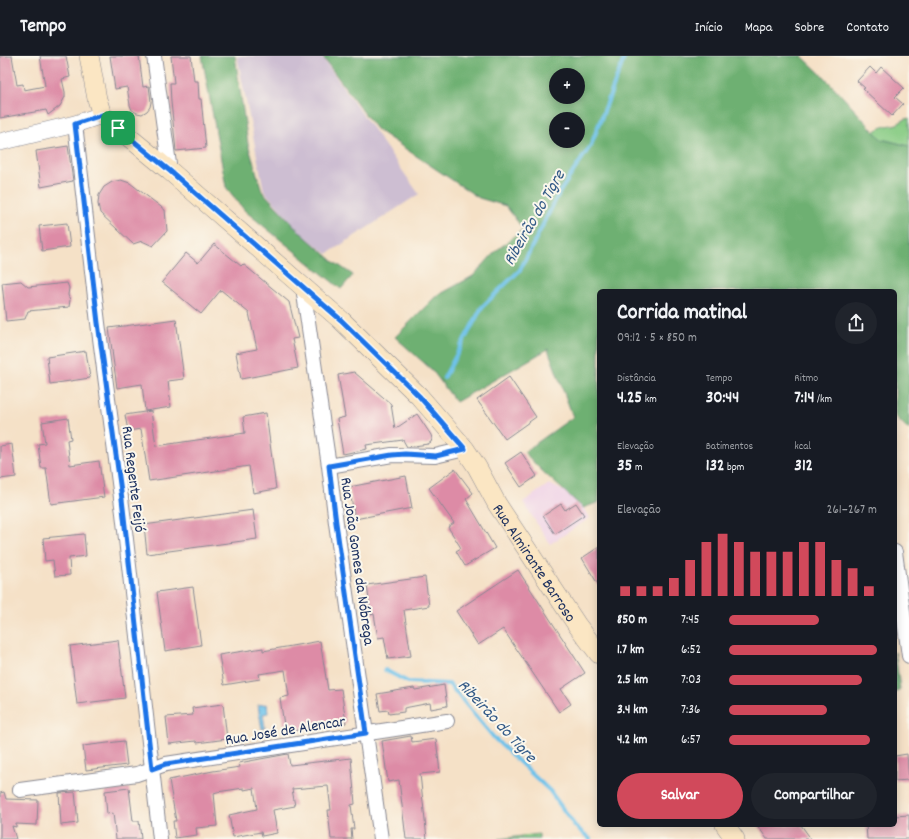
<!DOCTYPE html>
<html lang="pt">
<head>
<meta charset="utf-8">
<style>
	body { margin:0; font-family:Dekko,sans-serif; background:#20242c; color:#f1f3f6; height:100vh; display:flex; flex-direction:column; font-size:15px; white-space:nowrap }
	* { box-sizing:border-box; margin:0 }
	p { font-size:13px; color:#9ea1a6 }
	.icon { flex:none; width:22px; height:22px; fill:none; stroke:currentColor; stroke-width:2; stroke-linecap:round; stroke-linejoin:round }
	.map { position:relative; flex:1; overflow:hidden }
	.drawer { position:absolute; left:597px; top:233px; width:300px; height:538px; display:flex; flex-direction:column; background:#171b24; border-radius:6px; box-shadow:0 2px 10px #0003 }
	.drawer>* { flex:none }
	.buttons { position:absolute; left:549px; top:12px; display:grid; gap:8px }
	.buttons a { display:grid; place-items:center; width:36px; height:36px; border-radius:50%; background:#171b24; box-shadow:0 2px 10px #0003; font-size:20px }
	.pin { position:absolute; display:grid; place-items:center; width:34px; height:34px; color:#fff; margin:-17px; border-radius:8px; box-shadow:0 2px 6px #0006 }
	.round { display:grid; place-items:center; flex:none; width:42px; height:42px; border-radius:21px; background:#20242c }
	.head { display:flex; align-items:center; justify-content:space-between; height:68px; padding:0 20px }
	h1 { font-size:22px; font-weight:800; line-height:30px }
	.figures { display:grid; grid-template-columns:repeat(3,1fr); gap:6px; height:68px; padding:4px 20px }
	.figures div { display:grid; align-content:center }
	.figures b { font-size:17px; font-weight:800 }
	.figures small { font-size:11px; font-weight:400 }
	.figures p { font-size:11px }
	.chart { height:112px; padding:8px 20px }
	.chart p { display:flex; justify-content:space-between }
	.chart svg { width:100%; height:72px; margin-top:4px; stroke:#d1495b; stroke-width:6 }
	.primary-button { display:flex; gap:8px; margin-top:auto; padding:8px 20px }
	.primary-button a { flex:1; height:46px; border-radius:24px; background:#d1495b; color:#fff; font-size:16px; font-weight:800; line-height:46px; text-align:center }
	.primary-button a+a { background:#20242c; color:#f1f3f6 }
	ul { padding:0 20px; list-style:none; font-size:13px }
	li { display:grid; grid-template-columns:64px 48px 1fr; align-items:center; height:30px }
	li i { height:10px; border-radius:5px; background:#d1495b }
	header { display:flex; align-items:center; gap:24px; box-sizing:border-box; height:56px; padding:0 20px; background:#171b24; border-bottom:1px solid #363941 }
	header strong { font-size:19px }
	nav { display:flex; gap:22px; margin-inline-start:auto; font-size:14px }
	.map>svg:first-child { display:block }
	.built { fill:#efd0e6 }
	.industrial { fill:#cdbed2 }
	.green { fill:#89cc85; stroke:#527e72 }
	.forest { fill:#6eb072; stroke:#447068; fill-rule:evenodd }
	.water { fill:#6ec2ea; stroke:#4478a4 }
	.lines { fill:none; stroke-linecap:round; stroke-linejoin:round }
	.stream { stroke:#6ec2ea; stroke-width:4 }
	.building { fill:#dd8ba6 }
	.minor-casing { stroke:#888892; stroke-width:16 }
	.tertiary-casing { stroke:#888892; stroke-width:18 }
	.secondary-casing { stroke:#888892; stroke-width:20 }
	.minor { stroke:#fff; stroke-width:14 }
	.tertiary { stroke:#fff; stroke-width:17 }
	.secondary { stroke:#fbe6c3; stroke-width:19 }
	.route-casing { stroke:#fff; stroke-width:8 }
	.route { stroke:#1a73e8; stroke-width:5 }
	.labels { text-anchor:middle; stroke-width:4; stroke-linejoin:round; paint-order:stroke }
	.street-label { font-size:16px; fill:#1b2f5e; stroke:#fbf7ec }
	.water-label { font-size:17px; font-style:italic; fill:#345b88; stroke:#fbf7ec }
</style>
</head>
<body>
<header>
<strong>Tempo</strong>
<nav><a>Início</a><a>Mapa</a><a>Sobre</a><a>Contato</a></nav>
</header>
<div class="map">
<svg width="909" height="783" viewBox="0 0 909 783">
	<rect width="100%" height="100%" fill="#fbf7ec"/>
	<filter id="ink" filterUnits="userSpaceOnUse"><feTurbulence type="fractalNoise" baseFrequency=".025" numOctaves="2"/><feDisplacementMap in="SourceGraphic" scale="8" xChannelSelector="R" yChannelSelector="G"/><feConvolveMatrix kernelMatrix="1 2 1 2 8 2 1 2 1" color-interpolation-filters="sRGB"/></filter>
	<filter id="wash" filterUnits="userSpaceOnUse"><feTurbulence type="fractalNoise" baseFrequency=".012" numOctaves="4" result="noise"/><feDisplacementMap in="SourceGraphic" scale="16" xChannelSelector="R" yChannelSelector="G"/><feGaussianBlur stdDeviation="0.9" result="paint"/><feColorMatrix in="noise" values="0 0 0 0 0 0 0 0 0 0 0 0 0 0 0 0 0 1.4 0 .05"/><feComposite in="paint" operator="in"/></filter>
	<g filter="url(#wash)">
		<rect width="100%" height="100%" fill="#f5e1c7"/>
		<!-- built -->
		<path class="built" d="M549,428l27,13 14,21 -40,26 -27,-42z"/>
		<!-- industrial -->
		<path class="industrial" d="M237,0h84l98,138 -92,60 -27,-22 -36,-41z"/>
		<!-- green -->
		<path class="green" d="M909,62v28l-28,-7 -7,-7c8,-6 14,-6 23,-8 4,-2 7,-5 12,-6z
			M539,778v5h-40z"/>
		<!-- forest -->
		<path class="forest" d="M202,0h33l13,88 14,47 38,41 34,30 19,13 -12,14 -96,-78 -19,-24z
			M322,0h480l30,29 49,54 28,7v284l-14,-14v-125h-296v211l-16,6 -43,-39 -16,-17 49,-35 -25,-68 -92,53 -24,-32 -37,-33 40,-40 38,-21 23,-25 27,-22 -17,-23 -27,-8 -103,-69zM556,19h22v22h-22zM556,63h22v22h-22z
			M895,596l5,37 -5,4z"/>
		<!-- water -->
		<path class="water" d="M267,648l1,9 -5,1 2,14 -3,1 -4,-24z"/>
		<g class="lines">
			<!-- stream -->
			<path class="stream" d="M444,322l38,-71 38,-37 39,-77 32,-48 34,-89
				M385,614l23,12 41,2 46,55 55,52 25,35 15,13"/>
		</g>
		<g id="blocks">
			<!-- building -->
			<path class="building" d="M0,0h12l5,29 6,-1 1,6 21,-4 -5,-30h26l4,21 -8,2 3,13v5l-5,9 -12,9 -2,-5 -46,8z
				M110,0h29l4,31 6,-1 2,16 -1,5 -3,4 -5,3 -5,-1 -5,-3 -2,-5 -3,-18 -12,2z
				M171,0h20l3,25h4l1,18h2l5,49 -30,3 -5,-49 -1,-19h4z
				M870,11l6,6 5,-6 23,21 -9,9 8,7 -11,12 -29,-27 2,-1 -8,-7z
				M68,90l5,35 -32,6 -5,-36z
				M121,124l9,3 35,27 2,21 -14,15 -11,-5 -9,3 -33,-31 -2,-9 1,-9 5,-8 8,-5z
				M67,167l3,24 -28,4 -3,-25z
				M214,188l27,22 2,-2 46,38 9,36 -6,1 6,29 -57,11 -5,-26 21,-4 -8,-36 -28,-23 -20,24 -39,-32 24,-29 12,10z
				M21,225l7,6 39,-4 2,5 -1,7 2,5 -1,7 -41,4 -3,8 -19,2 -4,-38z
				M176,263l8,60 -16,2 3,26 -26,4 -3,-27 -25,4 -8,-60z
				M86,295l4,27 -40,6 -3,-27z
				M354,316l37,32 4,25 22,-15 14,21 1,4 -1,3 -3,2 -21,3 -4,-7 -37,5 1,4 -24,5 -6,-35 8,-2 -7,-42z
				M509,321l27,40 -31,22 -28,-39z
				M151,355l5,35 89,-13 -2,-16 23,-4 10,76 -23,4 -4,-27 -100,15 -8,-52 -13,2 -3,-16z
				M68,362l3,21 -4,1 3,25 29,-4 5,36 -53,7 -5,-36h-5l-3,-24 7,-1 -3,-21z
				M12,388l4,33 -16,2v-33z
				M521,396l16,24 -16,11 -16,-24z
				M455,413l18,24 -7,6 29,49 -30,18 -9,-15 5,-3 -13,-21 6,-4 -25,-35z
				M406,420l6,32 -57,11 -6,-32z
				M576,447l8,12 -29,19 -12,-18 18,-12 4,6z
				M253,454l4,29 -110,15 -3,-29z
				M84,478l2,22 -17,2 1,17 -15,1 -2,-16 -8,1 -2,-23z
				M599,491v39l-17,-28z
				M518,514l67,103 -24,16 10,15 -12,8 -56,-83 -25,16 -22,-34z
				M425,521l4,29 -25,4 7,46 -23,3 -4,-22 -6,1 -4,-24 -3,1 -4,-30z
				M193,531l8,58 -36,6 -8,-59z
				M118,584l7,58 -48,6 -7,-58z
				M320,585l8,49 13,-1 5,34 -61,9 -5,-34 9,-2 -4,-26 -26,4 1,5 -36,6 -5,-30 44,-7v3z
				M444,629l3,21 -16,3 -1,-6 -26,5v4l-15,2 -1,-4 -8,1 -3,-17 37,-6 1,2z
				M223,648l4,35 -30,4 -1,-2 -27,3 -3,-27 27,-2 -1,-7z
				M411,680l1,6 24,-3 4,33 -20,2 7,65h-21l-7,-59 -11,2 -6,-41z
				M124,685l3,24 -41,5 -3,-24z
				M288,698l2,11 61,-7 4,46 -4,1 3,24h-3l1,10h-21l-3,-29h3l-3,-24 -36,3 3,17 -22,4 4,23 -15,3 -1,-4 -28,5 -4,-22 28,-6 -3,-21 -10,2v-2l-27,4 -3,1 3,33 -21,2 1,7 -22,3 -2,-17h3l-7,-41 44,-9 27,-4 -1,-4z
				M907,698l2,26 -14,1v-25z
				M129,732l4,33h6l2,18h-25l-3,-26 -6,1 -2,-23z
				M4,736l2,7 32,1 -1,25 -21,-1v3l-4,-1 4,13h-16v-46z
				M75,736l3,31 -17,2 -2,-32z
				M909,759v24h-42l-1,-14h29v-9z
				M757,769h44l10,14h-44z"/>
		</g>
	</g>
	<g filter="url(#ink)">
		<use href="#blocks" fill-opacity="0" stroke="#888892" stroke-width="1"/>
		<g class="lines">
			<!-- minor casing -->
			<g class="minor-casing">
				<path id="minor" d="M154,0l16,115
					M75,68l23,199 25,190 37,326
					M303,231l26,179 7,57 45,316
					M329,410l63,-11 43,1 30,-7
					M895,496l14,104
					M20,734l117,-16 29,-10 281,-43"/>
			</g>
			<!-- tertiary casing -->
			<g class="tertiary-casing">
				<path id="tertiary" d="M0,86l75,-18 27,-9"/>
			</g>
			<!-- secondary casing -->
			<g class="secondary-casing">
				<g id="secondary">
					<path id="s1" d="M89,0l8,43 5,16 68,56 171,149 78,76 46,53 12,18 20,37 80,121 22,29"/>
					<path d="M725,769l10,14"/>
				</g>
			</g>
			<!-- minor -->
			<use href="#minor" class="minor"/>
			<!-- tertiary -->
			<use href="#tertiary" class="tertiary"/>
			<!-- secondary -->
			<use href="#secondary" class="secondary"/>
		</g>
	</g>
	<g class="lines" filter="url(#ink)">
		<!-- route casing -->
		<g class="route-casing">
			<path id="route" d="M102,59l68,56 171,149 78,76 46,53 -29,7 -31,-2 -13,1 -63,11 7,57 30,210 -200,31 -14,5 -30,-270 -24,-176 -23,-199z"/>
		</g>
		<!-- route -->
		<use href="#route" class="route"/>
	</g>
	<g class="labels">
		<!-- street labels -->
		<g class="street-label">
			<text transform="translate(135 423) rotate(83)" y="6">Rua Regente Feijó</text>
			<text transform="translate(359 505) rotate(82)" y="6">Rua João Gomes da Nóbrega</text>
			<text dy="6" stroke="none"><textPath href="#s1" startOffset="688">Rua Almirante Barroso</textPath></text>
			<text transform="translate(285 673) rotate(-9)" y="6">Rua José de Alencar</text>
		</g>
		<!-- water labels -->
		<g class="water-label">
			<text transform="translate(533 161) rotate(-60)" y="6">Ribeirão do Tigre</text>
			<text transform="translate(498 664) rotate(47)" y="6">Ribeirão do Tigre</text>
		</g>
	</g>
</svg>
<div class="buttons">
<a>+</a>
<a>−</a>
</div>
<div class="pin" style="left:118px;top:72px;background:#1e9e55"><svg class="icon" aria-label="arrive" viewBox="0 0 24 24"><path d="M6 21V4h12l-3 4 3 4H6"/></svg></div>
<section class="drawer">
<div class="head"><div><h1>Corrida matinal</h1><p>09:12 · 5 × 850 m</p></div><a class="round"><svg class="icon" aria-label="share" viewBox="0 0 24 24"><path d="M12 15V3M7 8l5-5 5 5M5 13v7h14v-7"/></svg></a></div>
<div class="figures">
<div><p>Distância</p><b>4.25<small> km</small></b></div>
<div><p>Tempo</p><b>30:44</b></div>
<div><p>Ritmo</p><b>7:14<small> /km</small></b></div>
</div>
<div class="figures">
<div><p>Elevação</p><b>35<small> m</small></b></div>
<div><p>Batimentos</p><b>132<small> bpm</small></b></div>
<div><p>kcal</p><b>312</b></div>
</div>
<div class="chart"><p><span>Elevação</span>261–267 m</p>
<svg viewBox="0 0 160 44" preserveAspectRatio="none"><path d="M5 44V38M15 44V38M25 44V38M35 44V33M45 44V22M55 44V11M65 44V6M75 44V11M85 44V17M95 44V17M105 44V17M115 44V11M125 44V11M135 44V22M145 44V27M155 44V38"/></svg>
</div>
<ul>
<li><b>850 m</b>7:45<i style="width:61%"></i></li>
<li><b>1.7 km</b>6:52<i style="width:100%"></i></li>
<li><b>2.5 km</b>7:03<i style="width:90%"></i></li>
<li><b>3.4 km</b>7:36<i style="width:66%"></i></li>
<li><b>4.2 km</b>6:57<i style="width:95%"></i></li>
</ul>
<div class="primary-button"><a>Salvar</a><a>Compartilhar</a></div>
</section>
</div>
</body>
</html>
